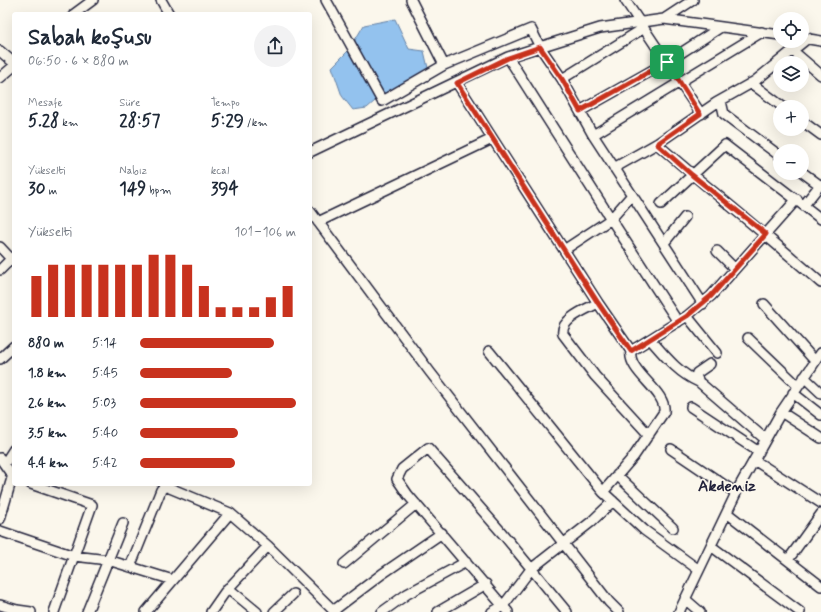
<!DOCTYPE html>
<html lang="tr">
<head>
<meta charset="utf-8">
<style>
	body { margin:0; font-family:Mynerve,sans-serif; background:#f2f2f3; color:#1f2937; height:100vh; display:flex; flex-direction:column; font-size:15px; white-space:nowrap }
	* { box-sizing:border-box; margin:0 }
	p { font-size:13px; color:#747a83 }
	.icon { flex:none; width:22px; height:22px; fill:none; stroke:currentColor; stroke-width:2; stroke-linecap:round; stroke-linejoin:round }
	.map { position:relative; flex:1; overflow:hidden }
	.drawer { position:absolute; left:12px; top:12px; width:300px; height:474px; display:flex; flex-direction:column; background:#fff; border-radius:4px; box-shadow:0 4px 16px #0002 }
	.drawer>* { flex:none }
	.fabs { position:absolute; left:773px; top:12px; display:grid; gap:8px }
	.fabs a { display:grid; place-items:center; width:36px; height:36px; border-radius:50%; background:#fff; box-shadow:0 4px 16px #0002; font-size:20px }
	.pin { position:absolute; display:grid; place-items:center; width:34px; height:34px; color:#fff; margin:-17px; border-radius:8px; box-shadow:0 2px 6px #0006 }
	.round { display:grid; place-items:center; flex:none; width:42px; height:42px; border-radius:21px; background:#f2f2f3 }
	.headline { display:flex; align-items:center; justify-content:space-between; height:68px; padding:0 16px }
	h1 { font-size:22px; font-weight:800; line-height:30px }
	.figures { display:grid; grid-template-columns:repeat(3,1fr); gap:6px; height:68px; padding:4px 16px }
	.figures div { display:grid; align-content:center }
	.figures b { font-size:17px; font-weight:800 }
	.figures small { font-size:11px; font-weight:400 }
	.figures p { font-size:11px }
	.chart { height:112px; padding:8px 16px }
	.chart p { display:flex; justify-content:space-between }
	.chart svg { width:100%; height:72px; margin-top:4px; stroke:#c8321e; stroke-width:6 }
	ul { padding:0 16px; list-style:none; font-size:13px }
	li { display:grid; grid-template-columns:64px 48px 1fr; align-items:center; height:30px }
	li i { height:10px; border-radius:5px; background:#c8321e }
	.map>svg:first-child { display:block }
	.water { fill:#93c2ee; stroke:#6682a6 }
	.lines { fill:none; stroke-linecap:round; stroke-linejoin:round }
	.minor-casing { stroke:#22223b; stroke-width:12 }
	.minor { stroke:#fbf7ec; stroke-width:9 }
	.route-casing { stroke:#fff; stroke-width:8 }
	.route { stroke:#c8321e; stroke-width:5 }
	.labels { text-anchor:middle; stroke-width:3.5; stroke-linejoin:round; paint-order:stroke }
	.district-label { font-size:16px; font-weight:bold; fill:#22223b; stroke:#fbf7ec }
</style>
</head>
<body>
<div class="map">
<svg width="821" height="612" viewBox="0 0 821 612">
	<rect width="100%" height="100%" fill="#fbf7ec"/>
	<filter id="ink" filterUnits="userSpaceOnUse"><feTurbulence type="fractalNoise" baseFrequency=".025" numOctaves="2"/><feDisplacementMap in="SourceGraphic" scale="8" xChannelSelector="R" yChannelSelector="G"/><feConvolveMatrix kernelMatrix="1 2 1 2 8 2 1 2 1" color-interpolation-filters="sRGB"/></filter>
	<g filter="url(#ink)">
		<!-- water -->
		<path class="water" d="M395,19l14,30 15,2 5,21 -25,22 -29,7 -8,7 -14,2 -11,-14 -10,-29 17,-17 15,-25z"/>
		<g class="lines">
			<!-- minor casing -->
			<g class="minor-casing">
				<path id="minor" d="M161,0l8,14
					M326,0l56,101 62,-36
					M411,0l33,65 87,-36 9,18 22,32 31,56 110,169
					M625,0l76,114
					M74,14l19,-14
					M664,19l29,-19
					M803,38l18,3
					M0,51l14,12
					M793,51l28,24
					M508,57l103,162 -47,31
					M0,78l14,-12
					M562,79l82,-51
					M457,83l141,220 33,48
					M751,83l32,24
					M721,101l3,13 56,42
					M580,111l87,-49 54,-35
					M802,121l19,14
					M593,135l169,-103
					M657,144c54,47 110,91 164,139
					M310,152l198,-95 92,-29 64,-9 116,16
					M614,168l44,-25 58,-40 39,-22 53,-43
					M802,172l19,14
					M632,195l-21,24 67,103
					M661,204l64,-59 96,74
					M804,205l16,-20
					M310,211l120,161 179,230 10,10
					M318,222l174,-83
					M664,243l21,-26
					M0,247l14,15
					M717,251l18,18
					M0,270l11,-11
					M598,303c-11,6 -38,16 -35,31l32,42 54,59
					M764,304l51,57
					M687,316l30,37
					M748,338l50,48
					M650,339c15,17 28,34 49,43
					M489,351l114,141 41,38 55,40
					M0,359l14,-13
					M710,364l-13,9 -1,3 3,6 66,57
					M804,377l17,16
					M793,393l28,22
					M691,407l68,45
					M781,412l40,26
					M671,449l65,44
					M0,458l14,20
					M754,460l67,43
					M5,463l9,-14
					M617,475l56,53
					M31,484l61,21 -38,107
					M603,492l31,-36 30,-44c3,-21 -37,-40 -33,-61l56,-35 24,-20 86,-97
					M727,513l94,73
					M0,519l12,-41
					M0,531l74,25 34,4 65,20
					M711,546l89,66
					M788,560l33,-46
					M344,564l72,-60
					M130,567l31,-77 4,-4 65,27 38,33 67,66
					M228,588l29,24
					M685,599l15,13
					M0,605l17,5 14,2
					M333,611l49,-37 60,-41
					M87,612l36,-89
					M146,612l84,-99
					M211,612l14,-20 43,-46
					M274,612l19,-18
					M382,612l25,-18 59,-32
					M438,612l48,-28
					M492,612l11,-6 28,-37 60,-47 22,-21
					M508,612l-100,-117 -11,-16 5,-10 26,-21 74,85 65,79
					M679,612l60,-125 42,-75 40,-59"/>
			</g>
			<!-- minor -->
			<use href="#minor" class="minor"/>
		</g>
	</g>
	<g class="lines" filter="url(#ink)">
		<!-- route casing -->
		<g class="route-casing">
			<path id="route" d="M540,47l22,32 18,32 87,-49 33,52 -43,30 35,31 74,59 -55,62 -24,20 -56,35 -33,-48 -141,-220 51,-25z"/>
		</g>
		<!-- route -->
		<use href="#route" class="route"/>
	</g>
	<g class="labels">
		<!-- district labels -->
		<g class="district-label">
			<text x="727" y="491">Akdeniz</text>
		</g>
	</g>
</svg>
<div class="fabs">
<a><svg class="icon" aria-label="locate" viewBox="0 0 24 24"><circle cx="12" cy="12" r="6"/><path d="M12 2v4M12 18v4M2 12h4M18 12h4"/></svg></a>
<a><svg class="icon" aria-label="layers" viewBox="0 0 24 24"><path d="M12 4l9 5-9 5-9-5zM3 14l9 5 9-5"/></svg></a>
<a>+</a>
<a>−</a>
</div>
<div class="pin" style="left:667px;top:62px;background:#1e9e55"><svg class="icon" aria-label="arrive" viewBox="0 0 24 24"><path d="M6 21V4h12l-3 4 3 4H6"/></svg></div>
<section class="drawer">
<div class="headline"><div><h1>Sabah koşusu</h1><p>06:50 · 6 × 880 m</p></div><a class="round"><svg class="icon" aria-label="share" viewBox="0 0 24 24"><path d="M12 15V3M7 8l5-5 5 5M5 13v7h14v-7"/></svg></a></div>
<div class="figures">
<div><p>Mesafe</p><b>5.28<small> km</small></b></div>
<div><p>Süre</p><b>28:57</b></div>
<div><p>Tempo</p><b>5:29<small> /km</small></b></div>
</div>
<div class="figures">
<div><p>Yükselti</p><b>30<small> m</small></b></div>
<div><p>Nabız</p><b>149<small> bpm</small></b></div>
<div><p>kcal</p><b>394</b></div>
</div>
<div class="chart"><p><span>Yükselti</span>101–106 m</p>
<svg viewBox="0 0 160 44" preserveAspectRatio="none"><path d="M5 44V19M15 44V12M25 44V12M35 44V12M45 44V12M55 44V12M65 44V12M75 44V6M85 44V6M95 44V12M105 44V25M115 44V38M125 44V38M135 44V38M145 44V32M155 44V25"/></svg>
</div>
<ul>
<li><b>880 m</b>5:14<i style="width:86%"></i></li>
<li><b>1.8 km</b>5:45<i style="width:59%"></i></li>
<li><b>2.6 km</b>5:03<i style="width:100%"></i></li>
<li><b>3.5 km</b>5:40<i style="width:63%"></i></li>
<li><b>4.4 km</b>5:42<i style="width:61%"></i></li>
</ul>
</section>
</div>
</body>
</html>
